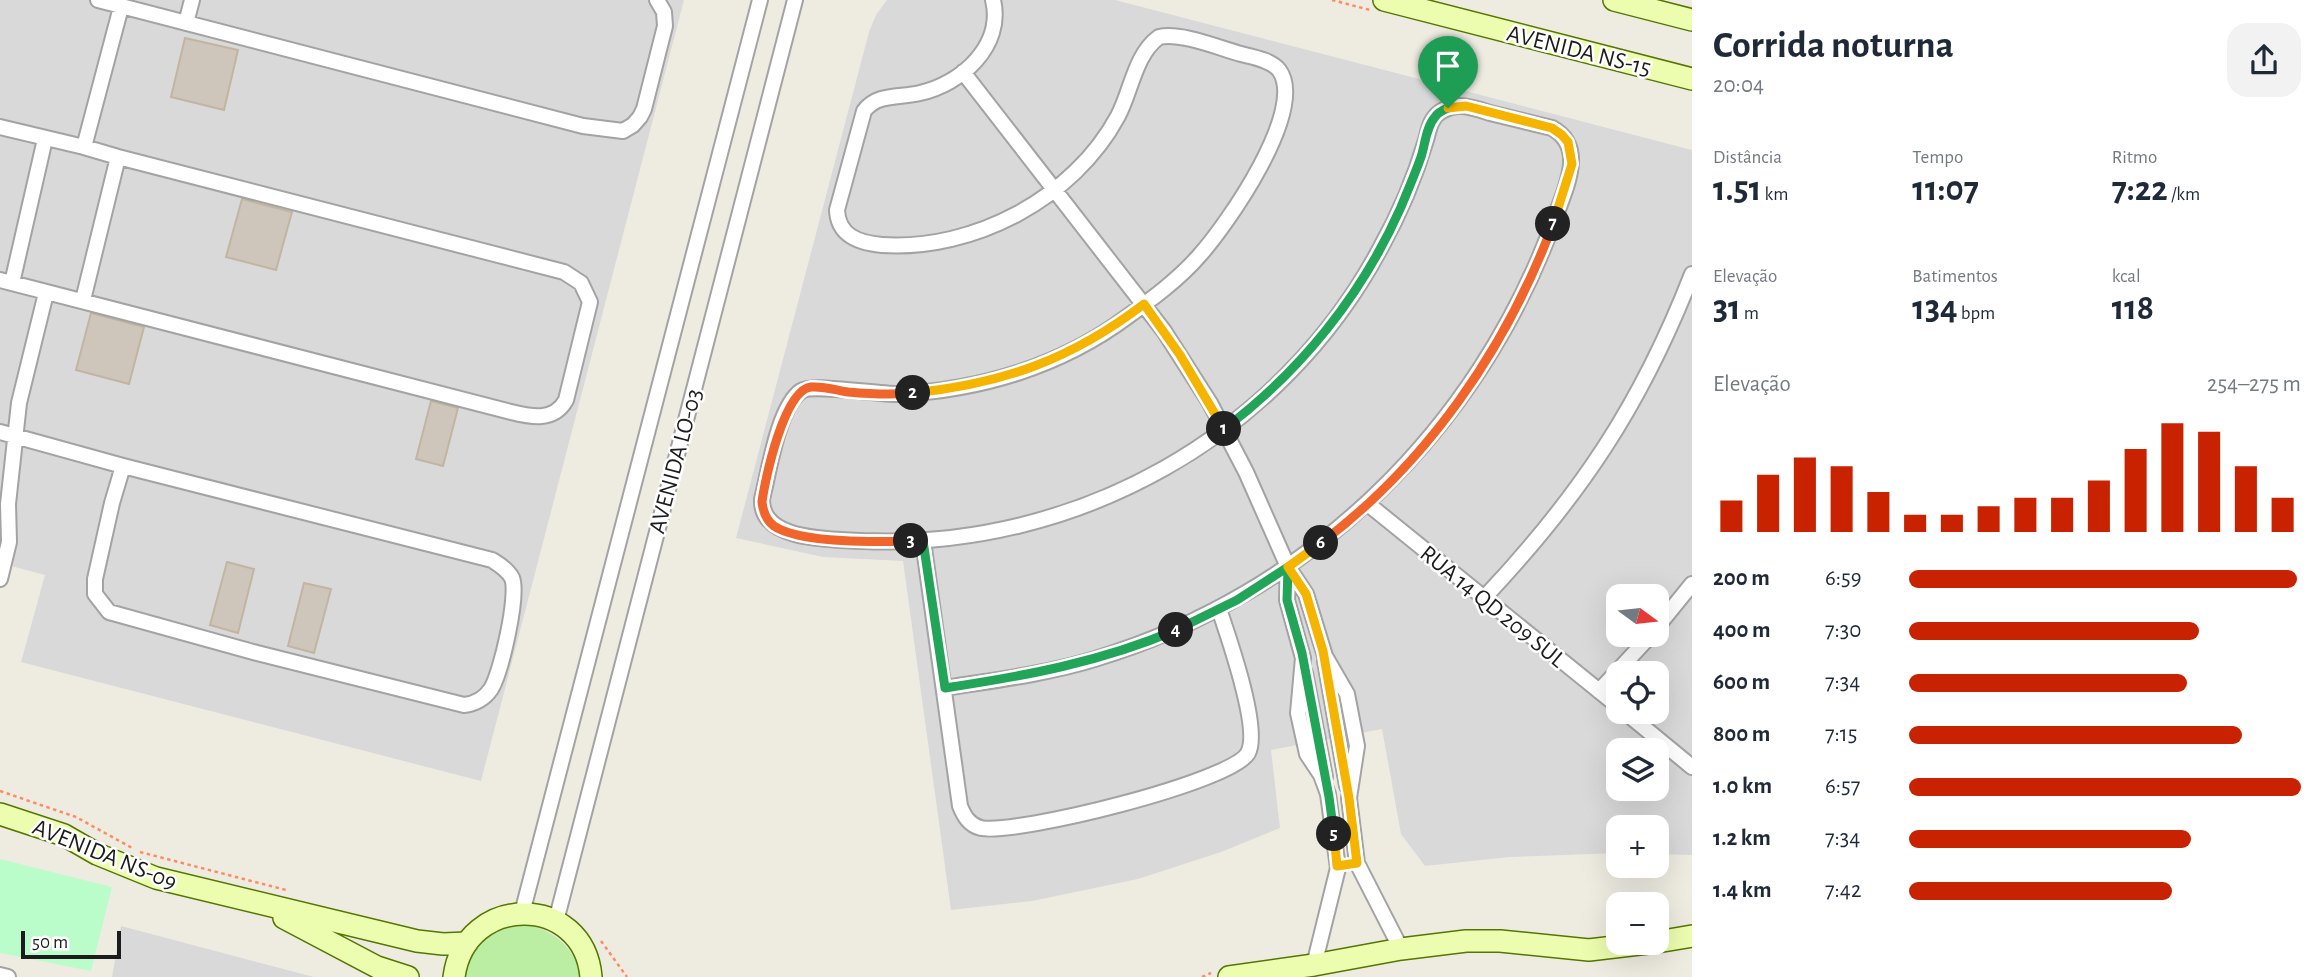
<!DOCTYPE html>
<html lang="pt">
<head>
<meta charset="utf-8">
<style>
	body { margin:0; font-family:"Alegreya Sans",sans-serif; background:#f2f2f3; color:#1f2937; height:100vh; display:flex; flex-direction:column; font-size:26px; white-space:nowrap }
	* { box-sizing:border-box; margin:0 }
	p { font-size:23px; color:#747a83 }
	.icon { flex:none; width:38px; height:38px; fill:none; stroke:currentColor; stroke-width:2; stroke-linecap:round; stroke-linejoin:round }
	.map { position:relative; flex:1; overflow:hidden }
	.drawer { display:flex; flex-direction:column; background:#fff; width:630px }
	.drawer>* { flex:none }
	.needle { width:46px; rotate:105deg }
	.tools { position:absolute; left:1606px; top:584px; display:grid; gap:14px }
	.tools a { display:grid; place-items:center; width:63px; height:63px; border-radius:14px; background:#fff; box-shadow:0 7px 28px #0002; font-size:35px }
	.scale { position:absolute; left:21px; bottom:18px; width:100px; box-sizing:border-box; padding-left:7px; border:4px solid #1c1c1c; border-top:0; font-size:19px; line-height:24px; white-space:nowrap; color:#1c1c1c; -webkit-text-stroke:5px #fff; paint-order:stroke }
	.pin { position:absolute; display:grid; place-items:center; width:60px; height:60px; color:#fff; margin:-72px -30px; border-radius:50% 50% 50% 0; rotate:-45deg; box-shadow:0 0 7px #0007 }
	.pin .icon { rotate:45deg }
	.km { position:absolute; width:35px; height:35px; margin:-18px; border-radius:50%; background:#222; color:#fff; font-size:19px; line-height:35px; text-align:center }
	.round { display:grid; place-items:center; flex:none; width:74px; height:74px; border-radius:21px; background:#f2f2f3 }
	.headline { display:flex; align-items:center; justify-content:space-between; height:119px; padding:0 21px }
	h1 { font-size:38px; font-weight:700; line-height:52px }
	.stats { display:grid; grid-template-columns:repeat(3,1fr); gap:10px; height:119px; padding:7px 21px }
	.stats div { display:grid; align-content:center }
	.stats b { font-size:35px; font-weight:700 }
	.stats small { font-size:19px; font-weight:400 }
	.stats p { font-size:19px }
	.chart { height:196px; padding:14px 21px }
	.chart p { display:flex; justify-content:space-between }
	.chart svg { width:100%; height:126px; margin-top:7px; stroke:#c82200; stroke-width:6 }
	ul { padding:0 21px; list-style:none; font-size:23px }
	li { display:grid; grid-template-columns:112px 84px 1fr; align-items:center; height:52px }
	li i { height:18px; border-radius:9px; background:#c82200 }
	main { display:flex; flex:1; min-height:0 }
	.map>svg:first-child { display:block }
	.residential { fill:#dad9d9; fill-rule:evenodd }
	.grass { fill:#bbeda3 }
	.park { fill:#bafdca }
	.building { fill:#cec6ba; stroke:#c1b5a2; stroke-width:2 }
	.lines { fill:none; stroke-linecap:round; stroke-linejoin:round }
	.street-casing { stroke:#a3a3a3; stroke-width:18 }
	.secondary-casing { stroke:#557600; stroke-width:24 }
	.path { stroke:#ff8c61; stroke-width:2.5; stroke-dasharray:3.5 3.5; stroke-linecap:butt }
	.street { stroke:#fff; stroke-width:14 }
	.secondary { stroke:#ecfdb0; stroke-width:21 }
	.split-1-casing { stroke:#fff; stroke-width:14 }
	.split-2-casing { stroke:#fff; stroke-width:14 }
	.split-3-casing { stroke:#fff; stroke-width:14 }
	.split-4-casing { stroke:#fff; stroke-width:14 }
	.split-5-casing { stroke:#fff; stroke-width:14 }
	.split-6-casing { stroke:#fff; stroke-width:14 }
	.split-7-casing { stroke:#fff; stroke-width:14 }
	.split-8-casing { stroke:#fff; stroke-width:14 }
	.split-1 { stroke:#22a559; stroke-width:9 }
	.split-2 { stroke:#f5b400; stroke-width:9 }
	.split-3 { stroke:#f0652b; stroke-width:9 }
	.split-4 { stroke:#22a559; stroke-width:9 }
	.split-5 { stroke:#22a559; stroke-width:9 }
	.split-6 { stroke:#f5b400; stroke-width:9 }
	.split-7 { stroke:#f0652b; stroke-width:9 }
	.split-8 { stroke:#f5b400; stroke-width:9 }
	.labels { text-anchor:middle; stroke-width:5; stroke-linejoin:round; paint-order:stroke }
	.street-label { font-size:24px; fill:#1c1c1c; stroke:#fff }
</style>
</head>
<body>
<main>
<div class="map">
<svg width="1692" height="977" viewBox="0 0 1692 977">
	<rect width="100%" height="100%" fill="#eeece1"/>
	<!-- residential -->
	<path class="residential" d="M0,0h684l-203,781 -460,-119 24,-87 -45,-12z
		M887,0h228l577,150v705l-35,-1v-26h-38v25l-109,4 -85,9 -24,-32 -19,-105 -111,21 9,78 -59,24 -83,27 -106,22 -81,9 -48,-349 -80,-4 -87,-19 133,-506 7,-17zM1619,597h38v38h-38zM1619,674h38v38h-38zM1619,751h38v38h-38z
		M121,926l193,51h-202z"/>
	<!-- grass -->
	<path class="grass" d="M520,924c31,3 55,22 60,53h-117c10,-34 23,-46 57,-53z"/>
	<!-- park -->
	<path class="park" d="M0,859l112,28 -21,84 -91,-18z"/>
	<!-- building -->
	<path class="building" d="M185,38l53,12 -14,60 -53,-13z
		M242,199l50,13 -16,58 -50,-13z
		M91,313l53,14 -15,57 -53,-14z
		M431,401l27,7 -15,58 -27,-7z
		M227,562l27,7 -16,64 -28,-8z
		M304,583l27,6 -17,64 -26,-7z"/>
	<g class="lines">
		<!-- street casing -->
		<g class="street-casing">
			<path id="street" d="M98,0l485,126 40,5 10,-6 7,-8 4,-8 21,-83 -1,-14 -7,-12
				M186,23l6,-23
				M963,72l201,259 46,72 36,69 42,95 18,27 19,62 22,38 10,52 -8,52 8,65 44,86
				M0,127l84,20 34,10 446,115 17,11 9,19 -24,98c-12,22 -35,17 -55,12l-511,-132
				M84,147l37,-140
				M12,283l33,-144
				M83,300l35,-143
				M0,432l123,34 369,94c8,5 16,10 20,18 7,17 -11,95 -21,111 -6,9 -16,15 -27,16l-207,-52 -148,-41 -14,-18v-15l17,-76 11,-37
				M1368,504l251,203
				M923,541l37,265c4,10 9,19 21,22 35,7 251,-46 267,-75 13,-24 -20,-117 -29,-144
				M1288,567l-1,33 16,58 -5,55 9,41 14,21 7,19 10,74 -24,97
				M0,579l9,-37 -1,-38 11,-101 27,-110
				M1484,598c96,-102 157,-193 208,-324
				M1657,627l35,-43
				M1325,661l22,125
				M1305,673l20,104
				M945,688c50,-8 101,-14 150,-29 215,-65 384,-230 460,-441 10,-29 32,-71 -3,-90 -21,-5 -41,-10 -62,-15 -9,-3 -20,-7 -30,-7 -7,0 -15,3 -20,6 -10,7 -11,18 -14,28 -11,37 -26,73 -45,107 -100,189 -305,303 -518,294 -30,-2 -103,1 -101,-42 7,-27 16,-92 39,-108 12,-8 79,4 99,3 81,-4 161,-28 227,-77 25,-18 52,-38 72,-61 28,-31 109,-147 80,-186 -8,-10 -26,-13 -38,-16 -22,-6 -60,-22 -82,-17 -24,17 -28,55 -41,79 -44,82 -144,135 -236,129 -23,-2 -44,-9 -45,-35l27,-99c13,-18 36,-13 56,-18 41,-9 84,-47 73,-93
				M1599,691l52,-56
				M1625,712l67,55
				M522,913l238,-913
				M556,921l239,-921
				M0,975l8,2"/>
		</g>
		<!-- secondary casing -->
		<g class="secondary-casing">
			<path id="secondary" d="M1384,0l308,79
				M1614,0l78,20
				M0,814l64,21 33,19 59,24 261,63 26,3 24,-1
				M284,918l93,49 31,10
				M1657,942l35,-6
				M454,977c11,-84 130,-84 137,0
				M1229,977l85,-12 87,-16 65,-8h34l89,9 59,-7"/>
		</g>
		<!-- path -->
		<path class="path" d="M1332,0l38,10
			M0,791l76,26 58,32
			M140,852l146,38
			M601,941l26,36
			M1202,977l9,-4"/>
		<!-- street -->
		<use href="#street" class="street"/>
		<!-- secondary -->
		<use href="#secondary" class="secondary"/>
	</g>
	<g class="lines">
		<!-- split-1 casing -->
		<g class="split-1-casing">
			<path id="split-1" d="M1224,429c77,-58 138,-134 177,-222 7,-17 14,-33 20,-50 4,-12 5,-30 14,-40 3,-5 8,-7 13,-9"/>
		</g>
		<!-- split-2 casing -->
		<g class="split-2-casing">
			<path id="split-2" d="M913,393c90,-9 159,-34 231,-89l36,51 44,74"/>
		</g>
		<!-- split-3 casing -->
		<g class="split-3-casing">
			<path id="split-3" d="M911,541c-32,1 -110,3 -137,-15 -7,-5 -11,-15 -12,-24 3,-23 22,-112 49,-115 12,-1 25,3 37,5 22,2 44,3 65,1"/>
		</g>
		<!-- split-4 casing -->
		<g class="split-4-casing">
			<path id="split-4" d="M911,541h12l22,147c80,-12 156,-26 231,-58"/>
		</g>
		<!-- split-5 casing -->
		<g class="split-5-casing">
			<path id="split-5" d="M1176,630l61,-30 51,-33 -1,33 15,53 27,144 5,37"/>
		</g>
		<!-- split-6 casing -->
		<g class="split-6-casing">
			<path id="split-6" d="M1321,543l-33,24 18,27 17,57 26,147 8,65 -20,3 -3,-32"/>
		</g>
		<!-- split-7 casing -->
		<g class="split-7-casing">
			<path id="split-7" d="M1321,543c107,-81 185,-194 232,-319"/>
		</g>
		<!-- split-8 casing -->
		<g class="split-8-casing">
			<path id="split-8" d="M1448,108l18,-2 86,22 10,7 6,7 4,22 -19,60"/>
		</g>
		<!-- split-1 -->
		<use href="#split-1" class="split-1"/>
		<!-- split-2 -->
		<use href="#split-2" class="split-2"/>
		<!-- split-3 -->
		<use href="#split-3" class="split-3"/>
		<!-- split-4 -->
		<use href="#split-4" class="split-4"/>
		<!-- split-5 -->
		<use href="#split-5" class="split-5"/>
		<!-- split-6 -->
		<use href="#split-6" class="split-6"/>
		<!-- split-7 -->
		<use href="#split-7" class="split-7"/>
		<!-- split-8 -->
		<use href="#split-8" class="split-8"/>
	</g>
	<g class="labels">
		<!-- street labels -->
		<g class="street-label">
			<text transform="translate(1579 50) rotate(14)" y="8">AVENIDA NS-15</text>
			<text transform="translate(675 461) rotate(-75)" y="8">AVENIDA LO-03</text>
			<text transform="translate(1493 606) rotate(39)" y="8">RUA 14 QD 209 SUL</text>
			<text transform="translate(105 854) rotate(22)" y="8">AVENIDA NS-09</text>
		</g>
	</g>
</svg>
<div class="tools">
<a><svg class="needle" viewBox="-14 -14 28 28"><path d="M0-13l5 13h-10z" fill="#e53935"/><path d="M0 13l5-13h-10z" fill="#747a83"/></svg></a>
<a><svg class="icon" aria-label="locate" viewBox="0 0 24 24"><circle cx="12" cy="12" r="6"/><path d="M12 2v4M12 18v4M2 12h4M18 12h4"/></svg></a>
<a><svg class="icon" aria-label="layers" viewBox="0 0 24 24"><path d="M12 4l9 5-9 5-9-5zM3 14l9 5 9-5"/></svg></a>
<a>+</a>
<a>−</a>
</div>
<div class="scale">50 m</div>
<div class="pin" style="left:1448px;top:108px;background:#1e9e55"><svg class="icon" aria-label="arrive" viewBox="0 0 24 24"><path d="M6 21V4h12l-3 4 3 4H6"/></svg></div>
<b class="km" style="left:1224px;top:429px">1</b>
<b class="km" style="left:913px;top:393px">2</b>
<b class="km" style="left:911px;top:541px">3</b>
<b class="km" style="left:1176px;top:630px">4</b>
<b class="km" style="left:1334px;top:834px">5</b>
<b class="km" style="left:1321px;top:543px">6</b>
<b class="km" style="left:1553px;top:224px">7</b>
</div>
<section class="drawer">
<div class="headline"><div><h1>Corrida noturna</h1><p>20:04</p></div><a class="round"><svg class="icon" aria-label="share" viewBox="0 0 24 24"><path d="M12 15V3M7 8l5-5 5 5M5 13v7h14v-7"/></svg></a></div>
<div class="stats">
<div><p>Distância</p><b>1.51<small> km</small></b></div>
<div><p>Tempo</p><b>11:07</b></div>
<div><p>Ritmo</p><b>7:22<small> /km</small></b></div>
</div>
<div class="stats">
<div><p>Elevação</p><b>31<small> m</small></b></div>
<div><p>Batimentos</p><b>134<small> bpm</small></b></div>
<div><p>kcal</p><b>118</b></div>
</div>
<div class="chart"><p><span>Elevação</span>254–275 m</p>
<svg viewBox="0 0 160 44" preserveAspectRatio="none"><path d="M5 44V33M15 44V24M25 44V18M35 44V21M45 44V30M55 44V38M65 44V38M75 44V35M85 44V32M95 44V32M105 44V26M115 44V15M125 44V6M135 44V9M145 44V21M155 44V32"/></svg>
</div>
<ul>
<li><b>200 m</b>6:59<i style="width:99%"></i></li>
<li><b>400 m</b>7:30<i style="width:74%"></i></li>
<li><b>600 m</b>7:34<i style="width:71%"></i></li>
<li><b>800 m</b>7:15<i style="width:85%"></i></li>
<li><b>1.0 km</b>6:57<i style="width:100%"></i></li>
<li><b>1.2 km</b>7:34<i style="width:72%"></i></li>
<li><b>1.4 km</b>7:42<i style="width:67%"></i></li>
</ul>
</section>
</main>
</body>
</html>
